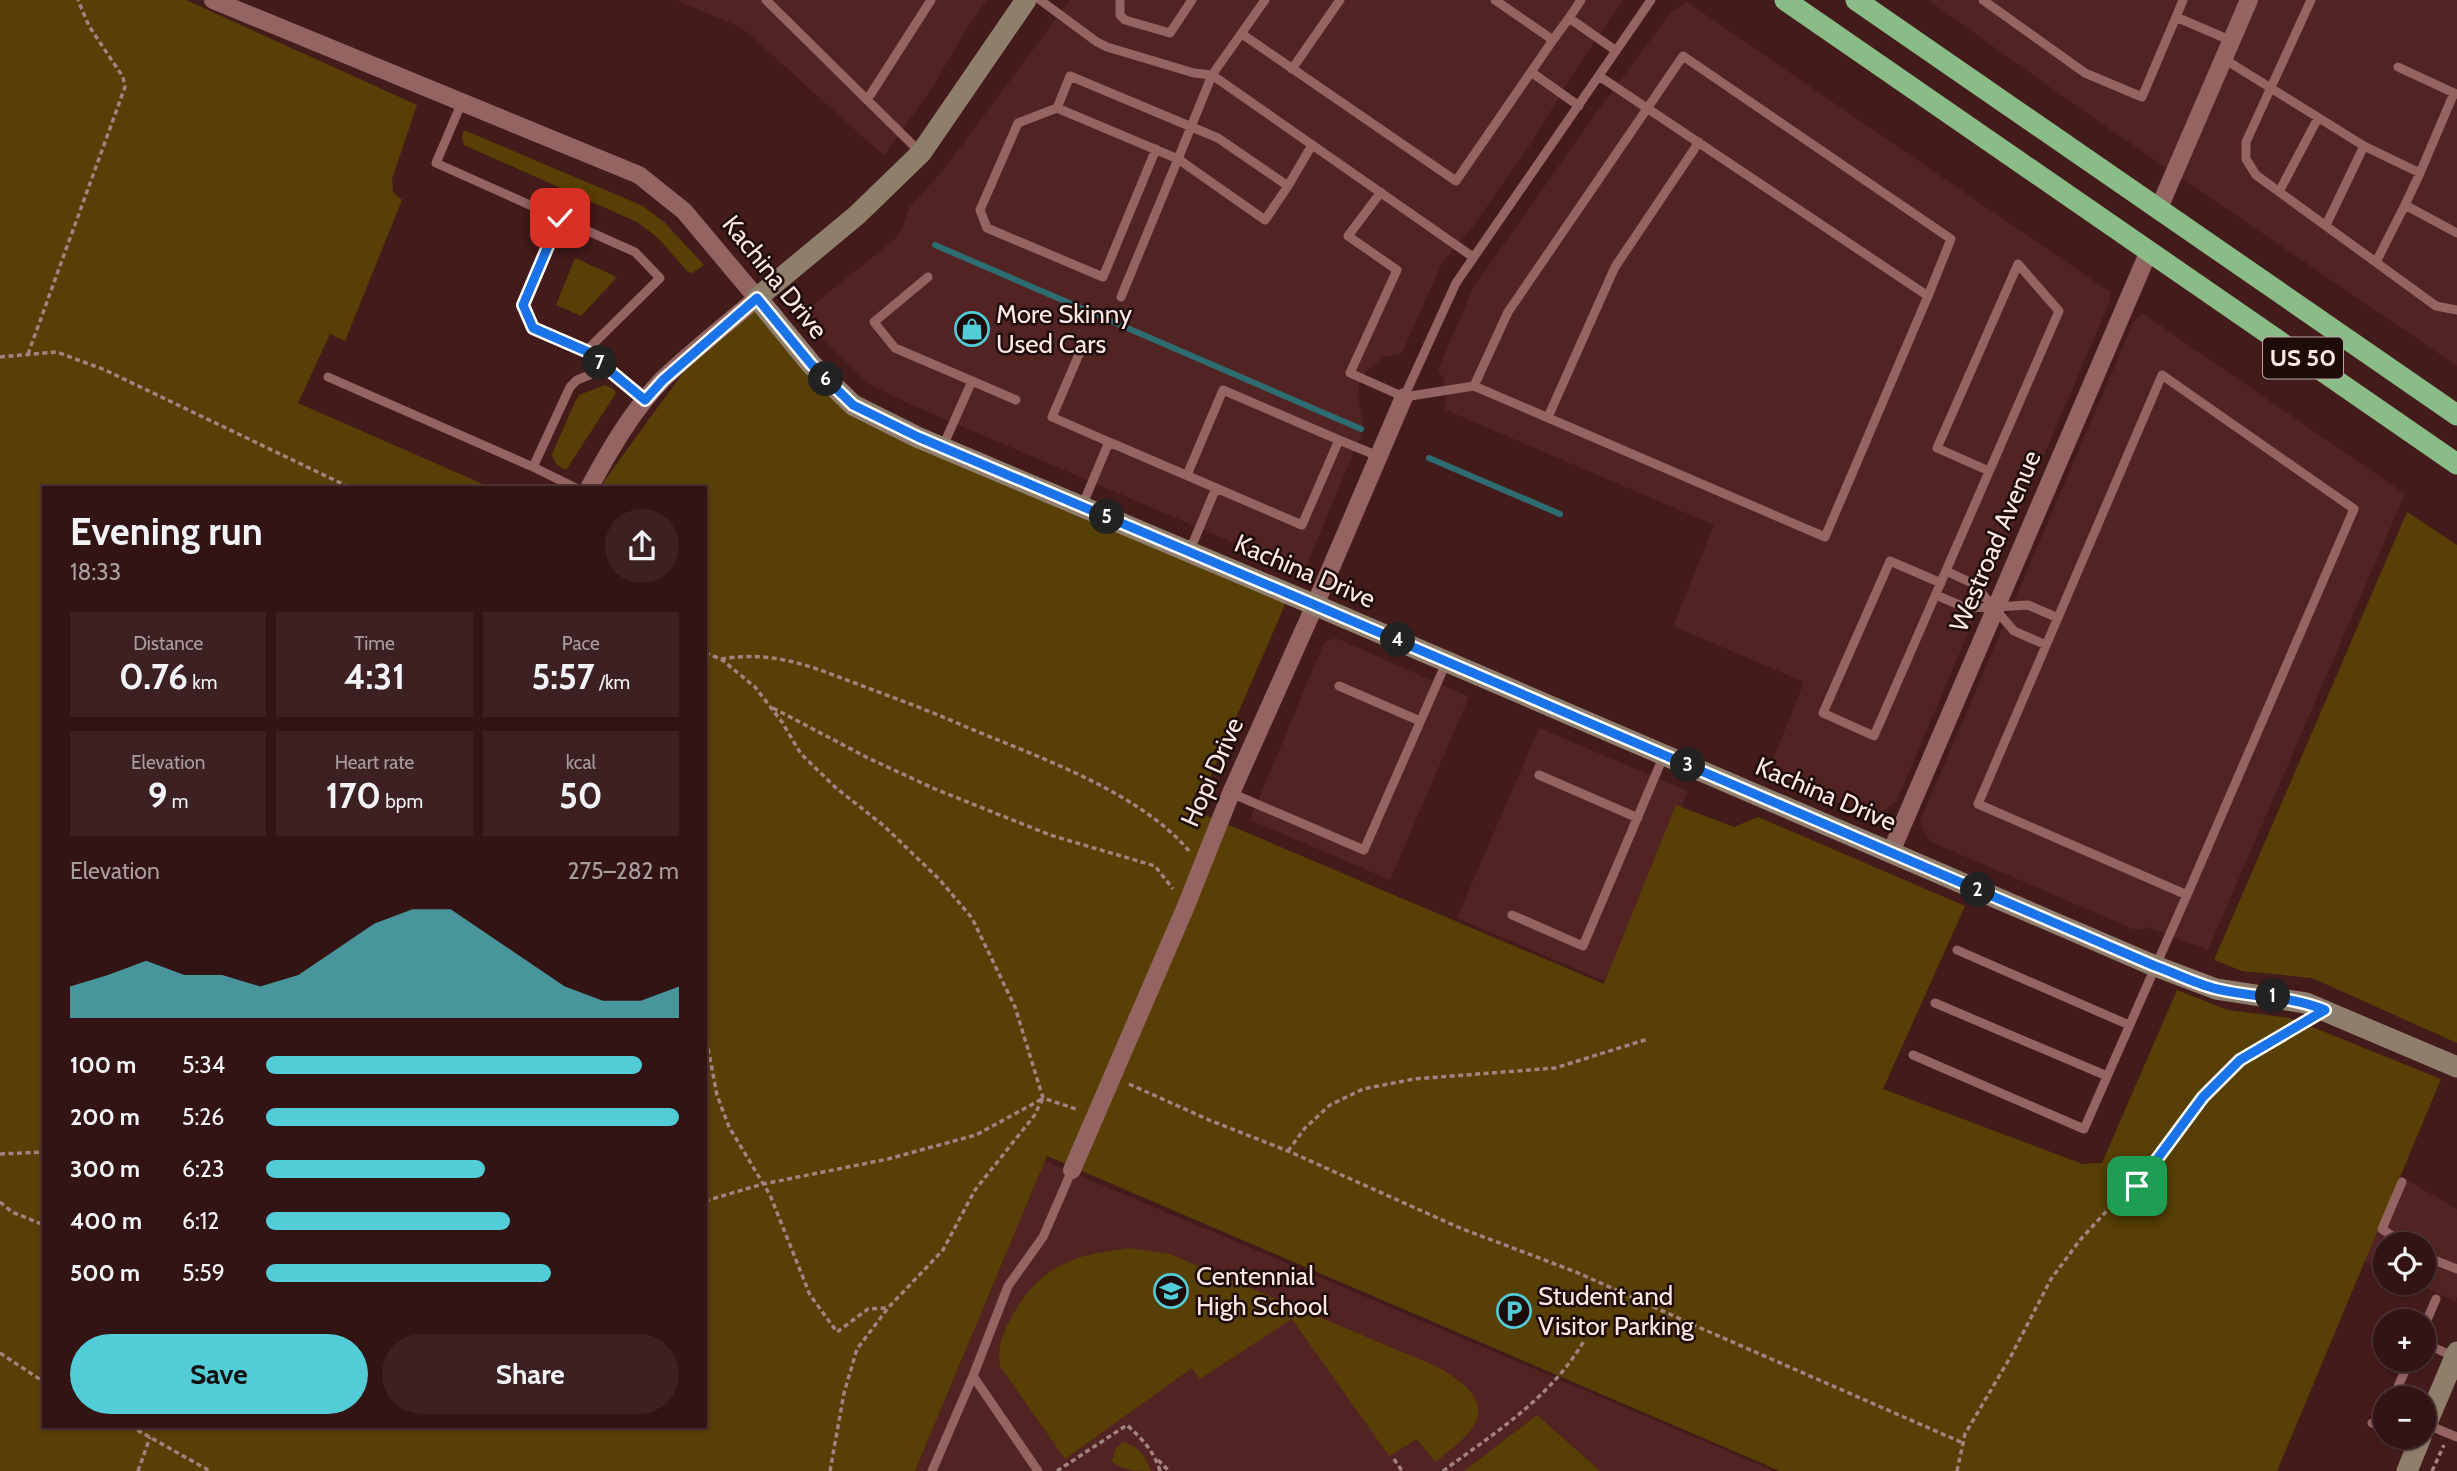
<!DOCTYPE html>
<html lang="en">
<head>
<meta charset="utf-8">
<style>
	body { margin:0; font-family:Cabin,sans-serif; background:#3d2122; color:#f1f3f6; height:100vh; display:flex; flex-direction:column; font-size:26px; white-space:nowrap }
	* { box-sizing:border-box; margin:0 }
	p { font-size:23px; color:#a89ea0 }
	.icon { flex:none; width:38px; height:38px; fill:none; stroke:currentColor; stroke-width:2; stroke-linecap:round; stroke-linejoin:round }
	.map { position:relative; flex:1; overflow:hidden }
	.drawer { position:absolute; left:42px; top:486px; width:665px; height:942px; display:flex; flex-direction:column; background:#321414; border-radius:0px; box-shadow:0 2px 5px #0004,0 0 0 2px #4d3334 }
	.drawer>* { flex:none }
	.tools { position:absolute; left:2373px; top:1232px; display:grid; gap:14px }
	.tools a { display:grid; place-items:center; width:63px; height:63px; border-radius:50%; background:#321414; box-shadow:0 2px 5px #0004,0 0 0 2px #4d3334; font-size:35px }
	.pin { position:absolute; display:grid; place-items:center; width:60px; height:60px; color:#fff; margin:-30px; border-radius:14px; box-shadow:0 4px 10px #0006 }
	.km { position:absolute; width:35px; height:35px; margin:-18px; border-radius:50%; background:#222; color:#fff; font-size:19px; line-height:35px; text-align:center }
	.round { display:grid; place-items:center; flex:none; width:74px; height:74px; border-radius:37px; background:#3d2122 }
	.summary { display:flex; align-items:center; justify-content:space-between; height:119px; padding:0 28px }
	h1 { font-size:38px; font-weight:800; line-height:52px }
	.metrics { display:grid; grid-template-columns:repeat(3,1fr); gap:10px; height:119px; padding:7px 28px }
	.metrics div { display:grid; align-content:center; border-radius:0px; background:#3d2122; text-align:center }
	.metrics b { font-size:35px; font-weight:800 }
	.metrics small { font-size:19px; font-weight:400 }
	.metrics p { font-size:19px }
	.chart { height:196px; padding:14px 28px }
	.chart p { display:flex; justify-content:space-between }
	.chart svg { width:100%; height:126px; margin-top:7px; fill:#52ccd6; opacity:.7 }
	.cta { display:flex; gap:14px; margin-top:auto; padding:14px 28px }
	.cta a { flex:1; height:80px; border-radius:42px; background:#52ccd6; color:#111; font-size:28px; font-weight:800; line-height:80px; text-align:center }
	.cta a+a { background:#3d2122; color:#f1f3f6 }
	ul { padding:0 28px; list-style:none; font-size:23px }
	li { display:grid; grid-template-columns:112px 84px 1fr; align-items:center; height:52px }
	li i { height:18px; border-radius:9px; background:#52ccd6 }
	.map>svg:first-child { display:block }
	.built { fill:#522323 }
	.green { fill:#573f05 }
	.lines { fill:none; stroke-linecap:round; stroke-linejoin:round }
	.stream { stroke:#2d6d72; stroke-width:6 }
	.path { stroke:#a28381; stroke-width:3.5; stroke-dasharray:5 3.5; stroke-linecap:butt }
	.lane { stroke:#936461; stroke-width:9 }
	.street { stroke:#936461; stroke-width:18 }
	.secondary { stroke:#907e6c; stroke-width:21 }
	.highway { stroke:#8abc87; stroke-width:21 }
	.route-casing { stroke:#fff; stroke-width:14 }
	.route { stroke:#1a73e8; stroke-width:9 }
	.labels { text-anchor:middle; stroke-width:5; stroke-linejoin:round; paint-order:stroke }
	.shield { fill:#1e0c0b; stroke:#bba5a4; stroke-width:2 }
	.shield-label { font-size:24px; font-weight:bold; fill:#fee7e5 }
	.street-label { font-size:26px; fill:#fee7e5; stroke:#1e0c0b }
	.poi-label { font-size:26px; fill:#fee7e5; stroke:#1e0c0b; text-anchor:start }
</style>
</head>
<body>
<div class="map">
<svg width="2457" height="1471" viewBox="0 0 2457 1471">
	<rect width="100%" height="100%" fill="#431b1a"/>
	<!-- built -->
	<path class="built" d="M676,0h311l-17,23 -36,62 -50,71 -142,-128z
		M1070,0h553l-50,74 -43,71 -58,83 -30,35 -40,90 -18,4 -19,15 -6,14 -1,11 5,26 -2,12 -56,134 -12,-1 -388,-166 -31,-15 -17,-13 -34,-34 -20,-27 90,-72 9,-12 7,-21 35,-39z
		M1928,0h529v366l-368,-251z
		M1687,2l423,290 -1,11 -213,499 -18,12 -8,2 -102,-44 36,-90 -131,-56 41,-101 -268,-115 -2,-31 -6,-9 35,-82 123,-175 76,-102z
		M2142,313l263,181 -197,456 -62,-23 -6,3 -7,-1 -202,-87 -7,-11 -4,-10 213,-498z
		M1336,638l133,59 -79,183 -140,-60 73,-175 4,-4z
		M1539,728l149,63 -82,191 -149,-64z
		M1045,1161l206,87 523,223h-859z
		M2400,1176l57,33v87l-2,5 -42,-18h11v-39h-39v27l-21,-10z"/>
	<!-- green -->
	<path class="green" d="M0,0h186l231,105 -25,74 1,13 9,8 -57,141 -15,-7 -32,69 194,85h-448v938h661v-938h-106l94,-129 62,-49 86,82 446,208 -84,194 -8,-2 3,20 406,172 72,-179 58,22 24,-10 207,89 -82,183 200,75 19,-1 75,-173 51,20 62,8 151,61 -164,392h-497l-733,-315 -132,315h-915z
		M464,130l179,76 21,16 40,43 -12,8 -4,-1 -31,-35 -20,-15 -173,-77 -2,-8z
		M575,258l42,19 -36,39 -25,-11z
		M605,385l8,4 3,4 -50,77c-8,-3 -12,-7 -14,-16l23,-52 4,-7z
		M2407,512l50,33v498l-145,-65 -70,-7 -28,-11z
		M1129,1248l41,6 270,114c60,36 43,58 -5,94l-18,-23 -28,17 -97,-137 -92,60 -8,-11 -127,91 -65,-93c-3,-18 2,-30 10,-46 15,-30 38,-53 71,-63 15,-5 33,-6 48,-9z
		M1537,1415l63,56h-136z
		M1123,1442c17,5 22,14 28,29 -15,0 -29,0 -39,-10l4,-13z"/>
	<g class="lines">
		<!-- stream -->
		<path class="stream" d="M935,245l426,184
			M1429,458l131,56"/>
		<!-- path -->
		<path class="path" d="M28,354l97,-267 -2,-10 -34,-51 -11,-26
			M0,357l57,-5 48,18 246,118
			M705,653l16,6 34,28 27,35 19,32 34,33 49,39 55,53 33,39 43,89 28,91 36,12
			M721,659c23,-4 45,-3 68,2 23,5 44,14 66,22 36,14 73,27 109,43 71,30 175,65 225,125
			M773,708l95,50 67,31 115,46 105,31 18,23
			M705,1032l12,63 12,32 41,68 40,100 27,37 31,-23 19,-1
			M1129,1084l80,36 79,31 172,77 116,44 129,58 258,113
			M1288,1151l17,-23 25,-23 33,-16 51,-10 141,-11 93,-29
			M0,1154l44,-2
			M705,1201l58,-17 125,-25 88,-24 66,-36
			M0,1202l12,10 32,13
			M0,1353l44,29
			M130,1426l80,45
			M1394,1459l8,12
			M1158,1460l11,11
			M138,1471l12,-34
			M830,1471l14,-78 13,-44 31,-41 55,-58 32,-60 59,-74 9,-18
			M1057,1471l70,-46c15,14 27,26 33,46
			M1443,1471c53,-39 109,-74 142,-132
			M1957,1471l8,-37 46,-78 40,-77 29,-39 34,-37 23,-16 66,-90 37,-37 63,-37
			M2432,1471l12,-26"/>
		<!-- lane -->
		<path class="lane" d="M766,0l155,153
			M1040,0l57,42 10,5 87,26 18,2 53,-75
			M1120,0v15l5,5 45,13 22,-33
			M1495,0l58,40 16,-22 46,32
			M1983,0l102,73 57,24 34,-80 56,24
			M2311,0l-65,142v17l10,16 180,131 21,4
			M2176,17l7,-17
			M1569,18l12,-18
			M1242,34l214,147 75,-109
			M1553,40l-22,32 48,34
			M2224,59l140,87 56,27 -15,32 52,28
			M2398,67l56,26
			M1292,69l48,-69
			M867,100l64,-100
			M462,102l-26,61 199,89 25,26 -74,73 -53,-23 -10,-23 37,-87
			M1057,108l13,-32 148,62 70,48 -23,34 -87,-61 -57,138
			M1156,149l-53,128 -116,-49 -7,-18 38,-87 39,-15 121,51 34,-84 261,182
			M2420,173l34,-80 3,1
			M1288,186l24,-41
			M1381,192l-33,44 49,34 -47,103 54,24 70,-11 351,151 103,-241 -329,-220
			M2279,192l39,-74
			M2326,225l38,-79
			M2376,262l29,-57
			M928,277l-54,45 21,26 77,33 -29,65
			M1083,345l-31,72 57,25
			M586,351l59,49
			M2162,375l192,134 -167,386 -209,-91z
			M328,377l205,90
			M972,381l44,19
			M1474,386l34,-74 175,-256 268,183 -23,57
			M1404,397l52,-114 195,-283
			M1548,417l67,-150 84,-125
			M1187,475l36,-85 116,50
			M576,488l-43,-21 37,-80 7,-7 30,-12
			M1082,506l27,-64 107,46
			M1190,550l26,-62 86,37 37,-85 39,16
			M1941,583l-51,-22 -67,152 51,23 185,-425 -41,-47 -81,184 52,23
			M1936,595l28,12 30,1 -20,-24 -28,-13
			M1996,607l32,-2 30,13
			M1995,609l19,22 32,14
			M1339,686l81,35
			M1539,775l99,43
			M1231,793l133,57 82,-187
			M1512,915l71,31 81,-191
			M1957,950l172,75
			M1935,1003l172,73
			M1913,1055l171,74 103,-234
			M2402,1182l-20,47 22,15
			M2424,1256l33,13
			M2424,1327l12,-28
			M2424,1343l31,14
			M973,1376l65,95
			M2396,1391l14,-31
			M2372,1423l13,5
			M2428,1425l29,12
			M932,1471l41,-95 35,-90 35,-49 29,-67"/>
		<!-- street -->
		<path class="street" d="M213,0l426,175 45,36 73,87c-31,27 -65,53 -95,82 -30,31 -53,71 -73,108
			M2159,208l90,-208
			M1891,852l258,-601
			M1072,1170l114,-264 45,-113 84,-188 89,-208"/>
		<!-- secondary -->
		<path class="secondary" d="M1026,0l-105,153 -64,62 -100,83 54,66 42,41 64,32 398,168 840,361 61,23 90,14 151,64
			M2424,1430l33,-78
			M2407,1471l14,-34"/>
		<!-- highway -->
		<path class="highway" d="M1785,0l672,464
			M1856,0l601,415"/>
	</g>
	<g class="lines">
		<!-- route casing -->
		<g class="route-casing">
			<path id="route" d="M560,218l-37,87 10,23 53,23 59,49 18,-20 94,-82 54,66 42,41 65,32 397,168 840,361c20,7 41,18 62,23 37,9 71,6 108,21l-85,50 -37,37 -66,89"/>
		</g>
		<!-- route -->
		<use href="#route" class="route"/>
	</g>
	<!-- icons -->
	<defs>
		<g id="shop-ring" transform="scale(1.75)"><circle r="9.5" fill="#1e0c0b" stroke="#52ccd6" stroke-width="1.5"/><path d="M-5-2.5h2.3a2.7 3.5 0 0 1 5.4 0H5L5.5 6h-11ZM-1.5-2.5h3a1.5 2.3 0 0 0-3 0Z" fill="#52ccd6"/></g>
		<g id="school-ring" transform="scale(1.75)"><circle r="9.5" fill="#1e0c0b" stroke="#52ccd6" stroke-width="1.5"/><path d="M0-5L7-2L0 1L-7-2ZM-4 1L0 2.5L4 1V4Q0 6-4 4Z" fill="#52ccd6"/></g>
		<g id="parking-ring" transform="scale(1.75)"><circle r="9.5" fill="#1e0c0b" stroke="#52ccd6" stroke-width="1.5"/><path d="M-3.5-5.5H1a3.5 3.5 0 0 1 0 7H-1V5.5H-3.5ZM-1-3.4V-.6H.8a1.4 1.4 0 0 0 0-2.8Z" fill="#52ccd6"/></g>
	</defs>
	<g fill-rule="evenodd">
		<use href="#shop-ring" x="972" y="329"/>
		<use href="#school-ring" x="1171" y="1291"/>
		<use href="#parking-ring" x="1514" y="1311"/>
	</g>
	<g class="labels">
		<!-- shield labels -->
		<rect class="shield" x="2263" y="337.5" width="80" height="41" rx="5"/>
		<g class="shield-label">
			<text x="2303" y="366">US 50</text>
		</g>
		<!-- street labels -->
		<g class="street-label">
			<text transform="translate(775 277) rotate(51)" y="9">Kachina Drive</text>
			<text transform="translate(1995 541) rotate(-67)" y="9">Westroad Avenue</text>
			<text transform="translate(1305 571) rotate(23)" y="9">Kachina Drive</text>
			<text transform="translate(1212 772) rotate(-66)" y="9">Hopi Drive</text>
			<text transform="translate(1826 794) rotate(23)" y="9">Kachina Drive</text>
		</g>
		<!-- poi labels -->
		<g class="poi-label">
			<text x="996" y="323">More Skinny<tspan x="996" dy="30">Used Cars</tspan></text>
			<text x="1196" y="1285">Centennial<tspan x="1196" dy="30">High School</tspan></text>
			<text x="1538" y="1305">Student and<tspan x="1538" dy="30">Visitor Parking</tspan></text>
		</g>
	</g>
</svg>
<div class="tools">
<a><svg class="icon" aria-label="locate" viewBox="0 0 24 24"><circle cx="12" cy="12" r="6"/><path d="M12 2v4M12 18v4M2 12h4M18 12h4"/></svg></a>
<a>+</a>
<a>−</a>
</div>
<div class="pin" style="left:2137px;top:1186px;background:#1e9e55"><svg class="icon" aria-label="arrive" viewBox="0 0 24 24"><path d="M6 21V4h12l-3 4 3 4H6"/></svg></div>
<div class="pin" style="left:560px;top:218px;background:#d93025"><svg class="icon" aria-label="check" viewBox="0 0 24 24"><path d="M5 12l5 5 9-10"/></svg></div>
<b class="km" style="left:2273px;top:996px">1</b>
<b class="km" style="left:1978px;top:890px">2</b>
<b class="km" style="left:1688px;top:765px">3</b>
<b class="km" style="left:1398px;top:640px">4</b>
<b class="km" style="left:1107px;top:517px">5</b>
<b class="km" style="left:826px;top:379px">6</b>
<b class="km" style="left:600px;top:363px">7</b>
<section class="drawer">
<div class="summary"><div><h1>Evening run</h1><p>18:33</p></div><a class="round"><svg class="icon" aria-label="share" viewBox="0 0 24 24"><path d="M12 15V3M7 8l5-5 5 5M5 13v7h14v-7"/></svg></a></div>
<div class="metrics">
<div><p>Distance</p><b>0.76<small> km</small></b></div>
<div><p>Time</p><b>4:31</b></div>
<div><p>Pace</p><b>5:57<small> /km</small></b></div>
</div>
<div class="metrics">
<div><p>Elevation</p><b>9<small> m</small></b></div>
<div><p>Heart rate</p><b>170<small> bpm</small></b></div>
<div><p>kcal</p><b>50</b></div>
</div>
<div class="chart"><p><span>Elevation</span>275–282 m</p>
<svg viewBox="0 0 160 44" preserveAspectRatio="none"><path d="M0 44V33L10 29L20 24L30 29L40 29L50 33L60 29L70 20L80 11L90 6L100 6L110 15L120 24L130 33L140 38L150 38L160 33V44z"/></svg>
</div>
<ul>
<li><b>100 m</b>5:34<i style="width:91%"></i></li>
<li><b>200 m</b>5:26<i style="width:100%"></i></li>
<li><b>300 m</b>6:23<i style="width:53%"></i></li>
<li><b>400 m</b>6:12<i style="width:59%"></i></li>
<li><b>500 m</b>5:59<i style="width:69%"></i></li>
</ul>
<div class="cta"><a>Save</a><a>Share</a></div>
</section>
</div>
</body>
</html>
